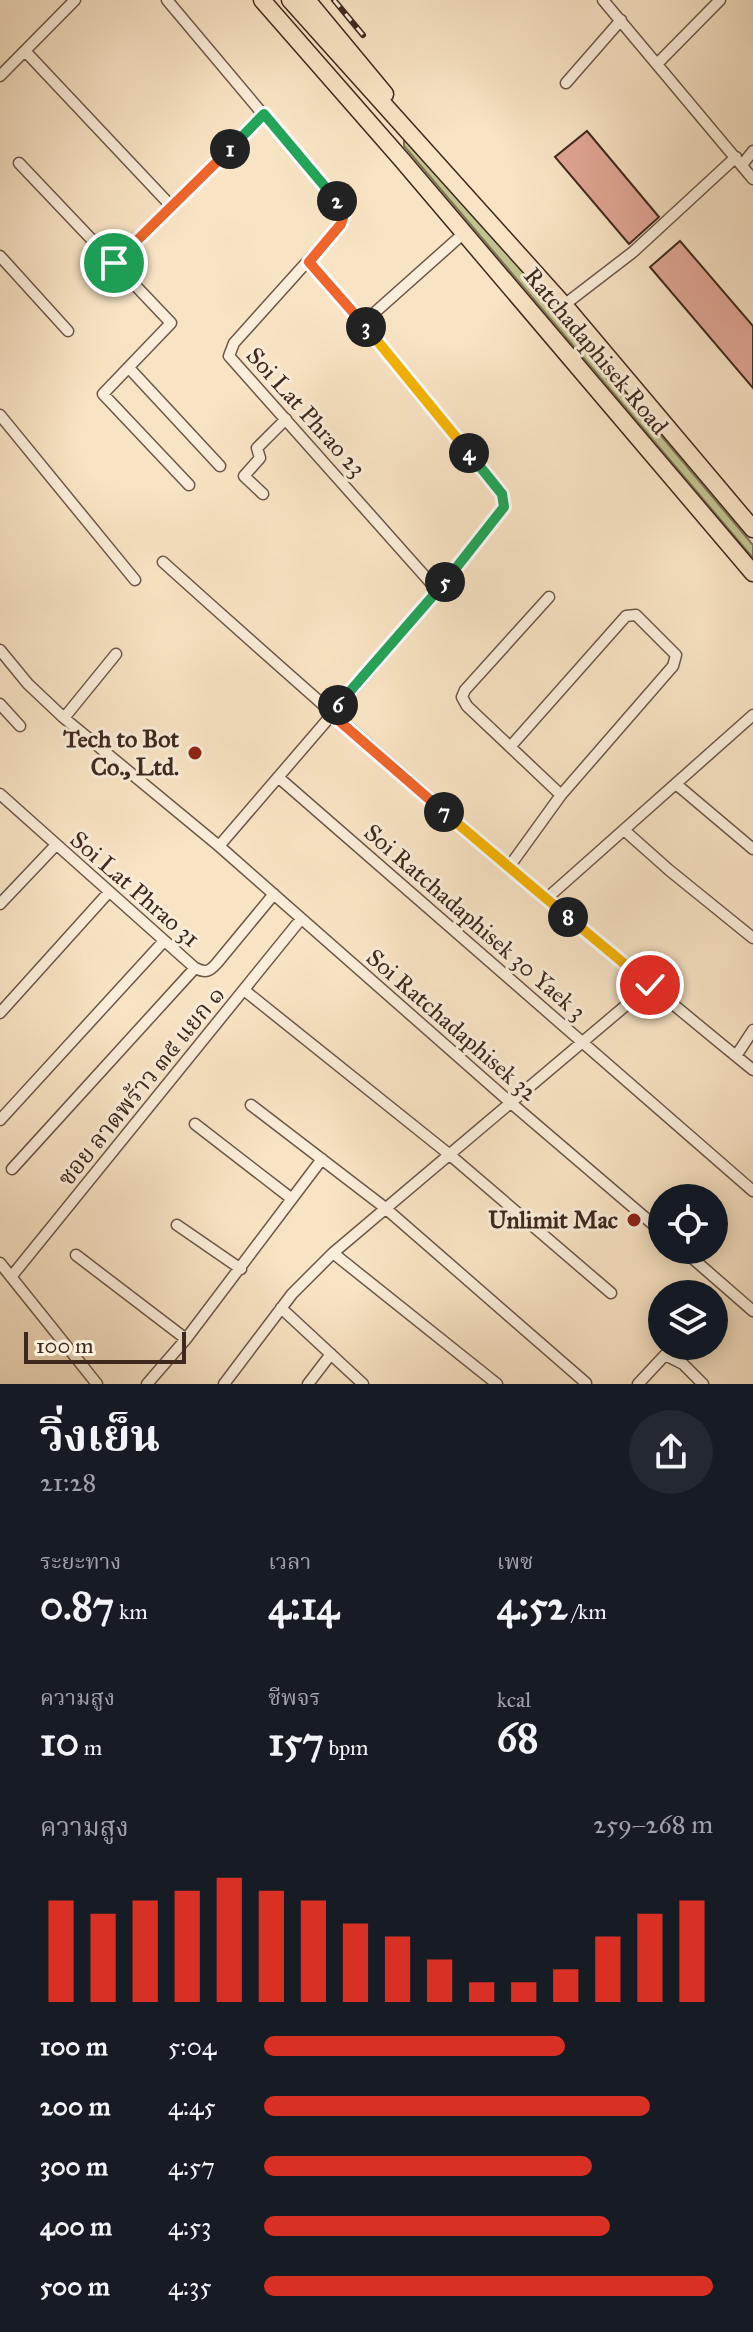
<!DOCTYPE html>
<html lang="th">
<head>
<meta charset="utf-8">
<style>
	body { margin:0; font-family:"IM FELL Great Primer","Noto Serif Thai",serif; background:#242831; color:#f1f3f6; height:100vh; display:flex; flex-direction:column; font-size:30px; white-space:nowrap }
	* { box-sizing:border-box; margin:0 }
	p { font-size:26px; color:#9ea1a6 }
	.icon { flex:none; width:44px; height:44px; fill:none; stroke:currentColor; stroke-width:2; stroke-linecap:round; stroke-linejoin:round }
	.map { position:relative; height:1384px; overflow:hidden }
	.details { display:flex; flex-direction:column; background:#171b24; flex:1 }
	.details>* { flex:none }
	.buttons { position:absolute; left:648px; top:1184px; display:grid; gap:16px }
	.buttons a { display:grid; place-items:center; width:80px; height:80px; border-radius:50%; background:#171b24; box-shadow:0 4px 20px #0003; font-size:40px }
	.scale { position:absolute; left:24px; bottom:20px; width:162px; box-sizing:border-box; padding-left:8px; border:4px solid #3f281e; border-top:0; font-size:22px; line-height:28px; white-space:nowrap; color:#3f281e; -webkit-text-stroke:6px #faedd9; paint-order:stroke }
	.pin { position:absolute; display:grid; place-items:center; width:68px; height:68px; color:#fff; margin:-34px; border:4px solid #fff; border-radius:50%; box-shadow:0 2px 8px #0007 }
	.km { position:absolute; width:40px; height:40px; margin:-20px; border-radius:50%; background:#222; color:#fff; font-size:22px; line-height:40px; text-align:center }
	.round { display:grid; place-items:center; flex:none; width:84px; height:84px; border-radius:42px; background:#242831 }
	.headline { display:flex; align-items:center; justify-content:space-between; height:136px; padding:0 40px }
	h1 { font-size:44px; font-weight:700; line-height:60px }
	.metrics { display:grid; grid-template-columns:repeat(3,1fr); gap:12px; height:136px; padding:8px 40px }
	.metrics div { display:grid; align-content:center }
	.metrics b { font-size:40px; font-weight:700 }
	.metrics small { font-size:22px; font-weight:400 }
	.metrics p { font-size:22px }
	.chart { height:224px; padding:16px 40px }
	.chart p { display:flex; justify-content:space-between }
	.chart svg { width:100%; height:144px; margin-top:8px; stroke:#d93025; stroke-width:6 }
	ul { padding:0 40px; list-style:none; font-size:26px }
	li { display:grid; grid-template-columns:128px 96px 1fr; align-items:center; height:60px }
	li i { height:20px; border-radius:10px; background:#d93025 }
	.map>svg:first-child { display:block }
	.green { fill:#c2c391; stroke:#807658; stroke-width:2 }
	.building { fill:#e2a696; stroke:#3f281e; stroke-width:2 }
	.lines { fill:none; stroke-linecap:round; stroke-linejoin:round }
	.street-casing { stroke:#6d5748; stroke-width:13 }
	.primary-casing { stroke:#3f281e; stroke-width:19 }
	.street { stroke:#faedd9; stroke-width:10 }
	.primary { stroke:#f8e3c4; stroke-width:16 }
	.rail-casing { stroke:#3f281e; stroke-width:6 }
	.rail { stroke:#faedd9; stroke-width:3; stroke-dasharray:9; stroke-linecap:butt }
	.split-1-casing { stroke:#fff; stroke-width:16 }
	.split-2-casing { stroke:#fff; stroke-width:16 }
	.split-3-casing { stroke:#fff; stroke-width:16 }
	.split-4-casing { stroke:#fff; stroke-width:16 }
	.split-5-casing { stroke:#fff; stroke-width:16 }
	.split-6-casing { stroke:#fff; stroke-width:16 }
	.split-7-casing { stroke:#fff; stroke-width:16 }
	.split-8-casing { stroke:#fff; stroke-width:16 }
	.split-9-casing { stroke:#fff; stroke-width:16 }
	.split-1 { stroke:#f0652b; stroke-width:10 }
	.split-2 { stroke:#22a559; stroke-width:10 }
	.split-3 { stroke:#f0652b; stroke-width:10 }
	.split-4 { stroke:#f5b400; stroke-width:10 }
	.split-5 { stroke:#22a559; stroke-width:10 }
	.split-6 { stroke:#22a559; stroke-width:10 }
	.split-7 { stroke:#f0652b; stroke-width:10 }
	.split-8 { stroke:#f5b400; stroke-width:10 }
	.split-9 { stroke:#f5b400; stroke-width:10 }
	.poi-dot { fill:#8f2418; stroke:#faedd9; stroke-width:3 }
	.labels { text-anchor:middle; stroke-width:6; stroke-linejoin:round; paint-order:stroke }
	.street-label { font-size:24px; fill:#3f281e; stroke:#faedd9 }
	.poi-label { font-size:24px; font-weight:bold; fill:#3f281e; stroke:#faedd9; text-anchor:end }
</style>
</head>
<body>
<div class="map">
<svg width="753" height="1384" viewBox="0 0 753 1384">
	<rect width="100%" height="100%" fill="#f8e3c4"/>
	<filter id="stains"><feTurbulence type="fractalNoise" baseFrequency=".0025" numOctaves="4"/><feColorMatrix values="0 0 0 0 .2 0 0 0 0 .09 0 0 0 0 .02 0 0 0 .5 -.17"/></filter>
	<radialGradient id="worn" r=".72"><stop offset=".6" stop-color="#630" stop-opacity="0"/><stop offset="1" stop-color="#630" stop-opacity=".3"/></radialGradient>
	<!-- green -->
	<path class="green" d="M404,140h4l74,83 271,322v13l-349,-412z"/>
	<!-- building -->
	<path class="building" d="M587,131l72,86 -30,27 -74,-87z
		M680,241l73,85v62l-103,-121z"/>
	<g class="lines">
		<!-- street casing -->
		<g class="street-casing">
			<path id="street" d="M167,0l174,207 3,8 -3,9 -107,119 -5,13 209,235
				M603,0l150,179
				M25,51l147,156
				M658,63l62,-63
				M0,76l75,-76
				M566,83l55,-63
				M19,163l152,160 -68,71 86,91
				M742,165l11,-14
				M0,256l68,75
				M309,262l54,61
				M114,263l150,-149
				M564,305l69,-53 103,-95
				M129,368l91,98
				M0,415l135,165
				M263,494l-19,-18 16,-18 -3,-10 29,-29
				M163,562c193,174 389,344 590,508
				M549,597l-84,93 -3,7 5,9 94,89
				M0,650l28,34 36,34 155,128 292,257 151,129
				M0,704l20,22
				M64,718l52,-64
				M278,777l475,414
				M676,784l77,65
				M0,794l195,174c11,5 14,4 22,-5l57,-69
				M624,830l45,40 84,68
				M219,846l219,-255 66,-84 -2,-13 -139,-171 101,-90
				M509,867l52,-72 112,-129 3,-11 -40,-40 -10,1 -116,131
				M546,899l207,-184
				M0,904l55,-58
				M244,990l206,165 161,138
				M0,1013l109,-121
				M736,1056l17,-26
				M251,1105l133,102 202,176
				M0,1120l164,-179
				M195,1124l97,75
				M12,1169l183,-201
				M177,1225l64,44
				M683,1250l70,61
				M333,1253l164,131
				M76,1255l110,84 -39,45
				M0,1263l97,121
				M11,1277l290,-358
				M281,1308l82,76
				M186,1339l136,-180
				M224,1384l68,-90 41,-41 317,-268
				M308,1384l23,-30
				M638,1384l27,-29 18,9 20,20"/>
		</g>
		<!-- primary casing -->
		<g class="primary-casing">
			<path id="primary" d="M262,0l140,160 351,413
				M290,0l274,305 189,224
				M307,0l78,94"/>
		</g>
		<!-- street -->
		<use href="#street" class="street"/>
		<!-- primary -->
		<use href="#primary" class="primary"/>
		<!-- rail casing -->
		<g class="rail-casing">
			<path id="rail" d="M334,0l29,35"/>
		</g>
		<!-- rail -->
		<use href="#rail" class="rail"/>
	</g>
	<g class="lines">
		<!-- split-1 casing -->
		<g class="split-1-casing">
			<path id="split-1" d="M114,263l116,-114"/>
		</g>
		<!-- split-2 casing -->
		<g class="split-2-casing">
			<path id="split-2" d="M230,149l34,-35 73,87"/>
		</g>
		<!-- split-3 casing -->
		<g class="split-3-casing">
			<path id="split-3" d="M337,201l7,14 -3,9 -32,38 57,65"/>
		</g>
		<!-- split-4 casing -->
		<g class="split-4-casing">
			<path id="split-4" d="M366,327l103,126"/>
		</g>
		<!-- split-5 casing -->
		<g class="split-5-casing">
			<path id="split-5" d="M445,582l59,-75 -2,-13 -33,-41"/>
		</g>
		<!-- split-6 casing -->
		<g class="split-6-casing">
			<path id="split-6" d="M338,705l107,-123"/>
		</g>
		<!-- split-7 casing -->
		<g class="split-7-casing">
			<path id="split-7" d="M338,705l-8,8 114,99"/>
		</g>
		<!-- split-8 casing -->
		<g class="split-8-casing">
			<path id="split-8" d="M444,812l124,105"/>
		</g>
		<!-- split-9 casing -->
		<g class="split-9-casing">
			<path id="split-9" d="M568,917l82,68"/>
		</g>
		<!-- split-1 -->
		<use href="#split-1" class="split-1"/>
		<!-- split-2 -->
		<use href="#split-2" class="split-2"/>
		<!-- split-3 -->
		<use href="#split-3" class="split-3"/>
		<!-- split-4 -->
		<use href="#split-4" class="split-4"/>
		<!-- split-5 -->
		<use href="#split-5" class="split-5"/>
		<!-- split-6 -->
		<use href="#split-6" class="split-6"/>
		<!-- split-7 -->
		<use href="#split-7" class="split-7"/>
		<!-- split-8 -->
		<use href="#split-8" class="split-8"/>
		<!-- split-9 -->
		<use href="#split-9" class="split-9"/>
	</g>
	<!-- markers -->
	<g class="poi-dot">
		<circle cx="195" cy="753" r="8"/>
		<circle cx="634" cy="1220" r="8"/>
	</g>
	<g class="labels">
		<!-- street labels -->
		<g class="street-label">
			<text transform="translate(596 351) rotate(50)" y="8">Ratchadaphisek Road</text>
			<text transform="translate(306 412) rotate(48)" y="8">Soi Lat Phrao 23</text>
			<text transform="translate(135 889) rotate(41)" y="8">Soi Lat Phrao 31</text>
			<text transform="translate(475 922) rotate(41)" y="8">Soi Ratchadaphisek 30 Yaek 3</text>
			<text transform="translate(452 1025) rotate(41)" y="8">Soi Ratchadaphisek 32</text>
			<text transform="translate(141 1086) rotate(-51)" y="8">ซอย ลาดพร้าว ๓๕ แยก ๑</text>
		</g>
		<!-- poi labels -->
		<g class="poi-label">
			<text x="179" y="747">Tech to Bot<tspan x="179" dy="28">Co., Ltd.</tspan></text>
			<text x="618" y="1228">Unlimit Mac</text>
		</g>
	</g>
	<rect width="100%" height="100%" filter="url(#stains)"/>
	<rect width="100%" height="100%" fill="url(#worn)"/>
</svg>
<div class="buttons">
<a><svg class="icon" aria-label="locate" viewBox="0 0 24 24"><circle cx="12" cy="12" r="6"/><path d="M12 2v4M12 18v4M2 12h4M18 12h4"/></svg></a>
<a><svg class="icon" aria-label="layers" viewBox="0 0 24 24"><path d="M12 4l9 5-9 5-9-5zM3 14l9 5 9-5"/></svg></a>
</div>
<div class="scale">100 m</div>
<div class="pin" style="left:114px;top:263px;background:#1e9e55"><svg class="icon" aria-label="arrive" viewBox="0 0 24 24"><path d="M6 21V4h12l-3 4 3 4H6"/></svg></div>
<div class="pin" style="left:650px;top:985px;background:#d93025"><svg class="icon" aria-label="check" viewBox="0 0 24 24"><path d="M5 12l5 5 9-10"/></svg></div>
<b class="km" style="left:230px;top:149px">1</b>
<b class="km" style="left:337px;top:201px">2</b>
<b class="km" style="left:366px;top:327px">3</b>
<b class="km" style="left:469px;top:453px">4</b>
<b class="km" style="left:445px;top:582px">5</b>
<b class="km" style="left:338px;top:705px">6</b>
<b class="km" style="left:444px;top:812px">7</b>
<b class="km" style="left:568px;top:917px">8</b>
</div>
<section class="details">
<div class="headline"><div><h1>วิ่งเย็น</h1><p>21:28</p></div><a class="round"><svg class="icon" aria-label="share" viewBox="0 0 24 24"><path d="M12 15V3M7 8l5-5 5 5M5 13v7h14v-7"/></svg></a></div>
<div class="metrics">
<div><p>ระยะทาง</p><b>0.87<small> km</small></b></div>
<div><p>เวลา</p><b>4:14</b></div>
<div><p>เพซ</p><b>4:52<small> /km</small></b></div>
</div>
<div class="metrics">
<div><p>ความสูง</p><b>10<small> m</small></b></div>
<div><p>ชีพจร</p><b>157<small> bpm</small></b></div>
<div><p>kcal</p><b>68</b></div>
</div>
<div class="chart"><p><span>ความสูง</span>259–268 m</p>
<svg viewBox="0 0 160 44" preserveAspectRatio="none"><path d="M5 44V13M15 44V17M25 44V13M35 44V10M45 44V6M55 44V10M65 44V13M75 44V20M85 44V24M95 44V31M105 44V38M115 44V38M125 44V34M135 44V24M145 44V17M155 44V13"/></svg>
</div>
<ul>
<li><b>100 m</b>5:04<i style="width:67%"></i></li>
<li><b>200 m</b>4:45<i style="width:86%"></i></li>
<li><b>300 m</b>4:57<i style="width:73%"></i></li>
<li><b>400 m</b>4:53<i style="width:77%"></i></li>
<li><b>500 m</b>4:35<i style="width:100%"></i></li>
</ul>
</section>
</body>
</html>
